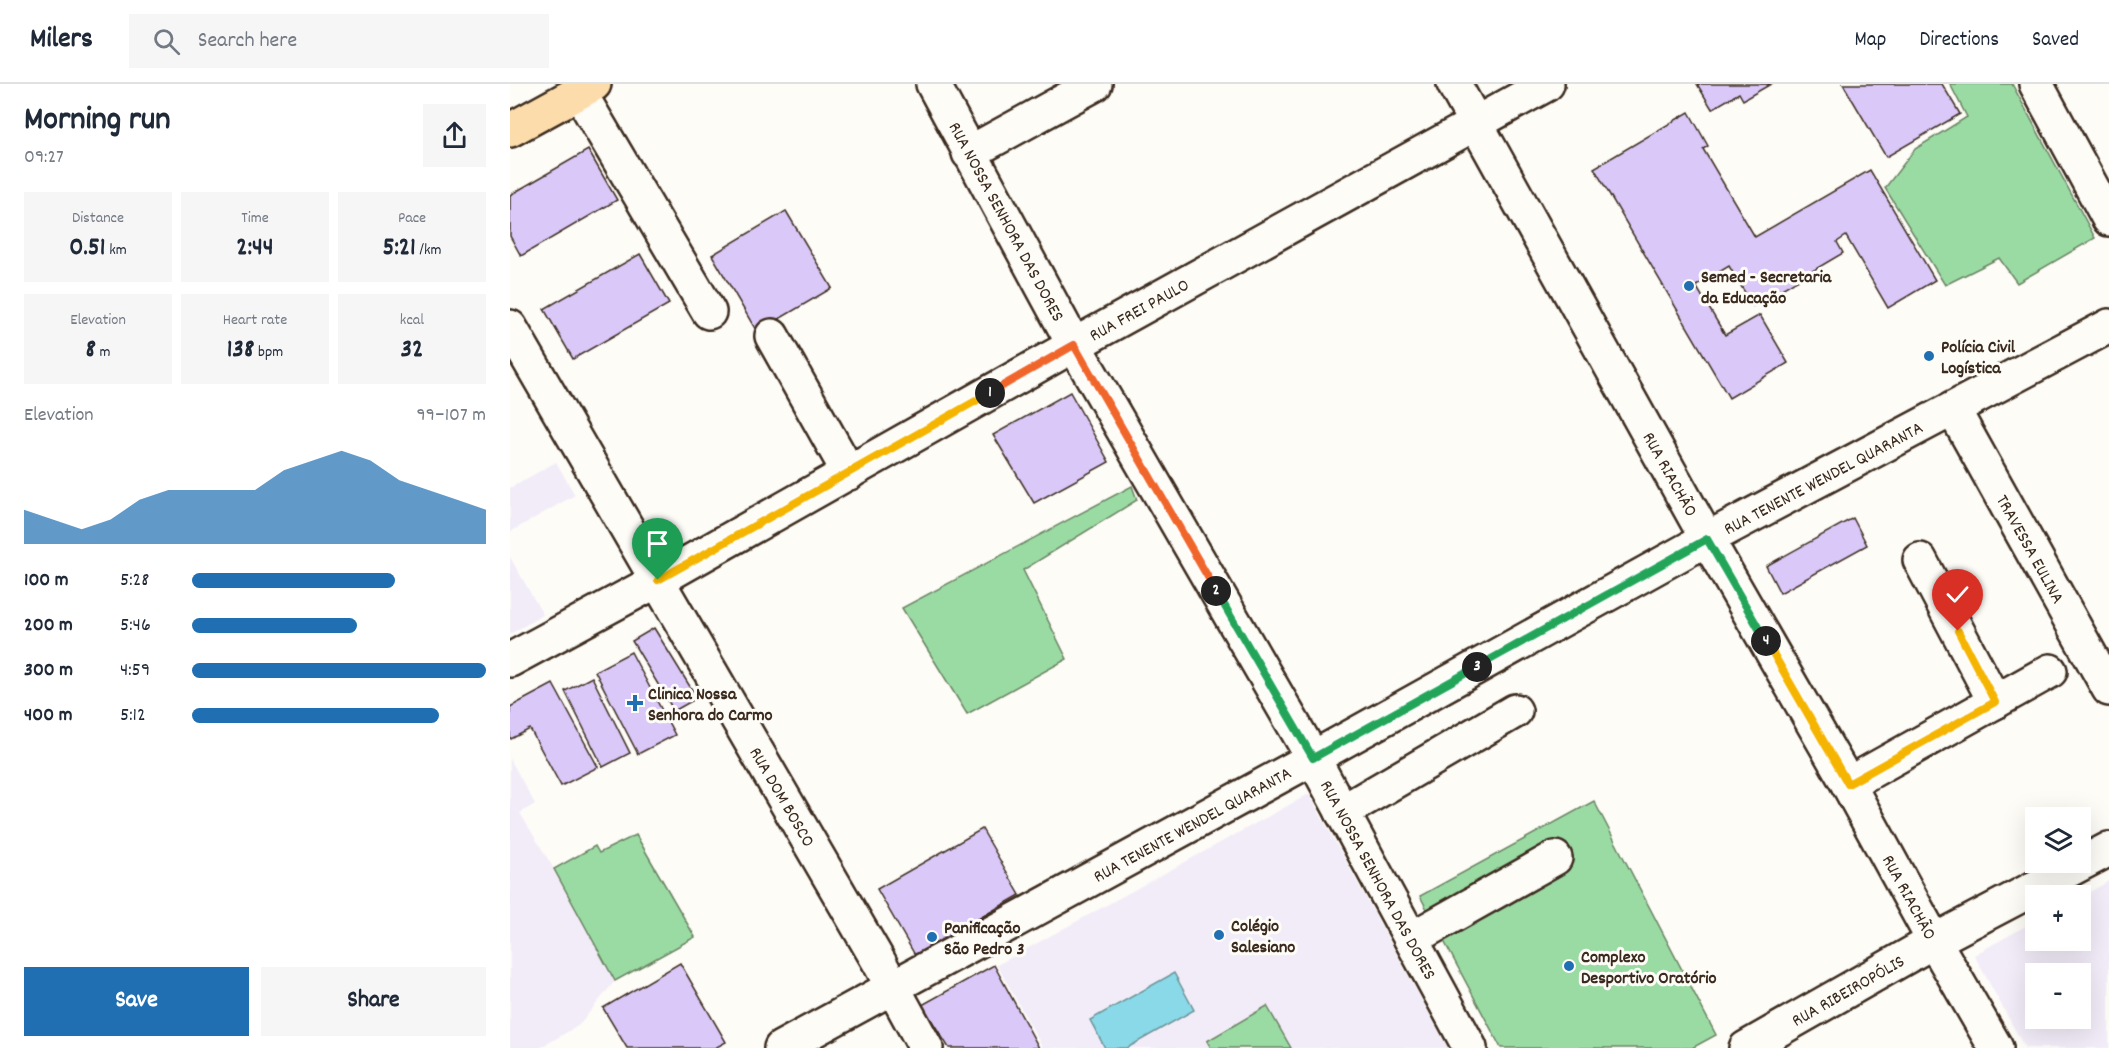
<!DOCTYPE html>
<html lang="en">
<head>
<meta charset="utf-8">
<style>
	body { margin:0; font-family:Dekko,sans-serif; background:#f6f6f7; color:#1f2937; height:100vh; display:flex; flex-direction:column; font-size:22px; white-space:nowrap }
	* { box-sizing:border-box; margin:0 }
	p { font-size:20px; color:#747a83 }
	.icon { flex:none; width:33px; height:33px; fill:none; stroke:currentColor; stroke-width:2; stroke-linecap:round; stroke-linejoin:round }
	.map { position:relative; flex:1; overflow:hidden }
	.drawer { display:flex; flex-direction:column; background:#fff; width:510px }
	.drawer>* { flex:none }
	.fabs { position:absolute; left:1515px; top:723px; display:grid; gap:12px }
	.fabs a { display:grid; place-items:center; width:66px; height:66px; border-radius:0px; background:#fff; box-shadow:0 6px 24px #0002; font-size:30px }
	.pin { position:absolute; display:grid; place-items:center; width:51px; height:51px; color:#fff; margin:-62px -26px; border-radius:50% 50% 50% 0; rotate:-45deg; box-shadow:0 0 6px #0007 }
	.pin .icon { rotate:45deg }
	.km { position:absolute; width:30px; height:30px; margin:-15px; border-radius:50%; background:#222; color:#fff; font-size:16px; line-height:30px; text-align:center }
	.round { display:grid; place-items:center; flex:none; width:63px; height:63px; border-radius:0px; background:#f6f6f7 }
	.headline { display:flex; align-items:center; justify-content:space-between; height:102px; padding:0 24px }
	h1 { font-size:33px; font-weight:800; line-height:45px }
	.stats { display:grid; grid-template-columns:repeat(3,1fr); gap:9px; height:102px; padding:6px 24px }
	.stats div { display:grid; align-content:center; border-radius:0px; background:#f6f6f7; text-align:center }
	.stats b { font-size:26px; font-weight:800 }
	.stats small { font-size:16px; font-weight:400 }
	.stats p { font-size:16px }
	.chart { height:168px; padding:12px 24px }
	.chart p { display:flex; justify-content:space-between }
	.chart svg { width:100%; height:108px; margin-top:6px; fill:#1f6fb2; opacity:.7 }
	.primary-button { display:flex; gap:12px; margin-top:auto; padding:12px 24px }
	.primary-button a { flex:1; height:69px; border-radius:0px; background:#1f6fb2; color:#fff; font-size:24px; font-weight:800; line-height:69px; text-align:center }
	.primary-button a+a { background:#f6f6f7; color:#1f2937 }
	ul { padding:0 24px; list-style:none; font-size:20px }
	li { display:grid; grid-template-columns:96px 72px 1fr; align-items:center; height:45px }
	li i { height:15px; border-radius:8px; background:#1f6fb2 }
	header { display:flex; align-items:center; gap:36px; box-sizing:border-box; height:84px; padding:0 30px; background:#fff; border-bottom:2px solid #e0e1e3 }
	header strong { font-size:28px }
	nav { display:flex; gap:33px; margin-inline-start:auto; font-size:21px }
	.search { width:420px; height:54px; background:#f6f6f7; display:flex; align-items:center; gap:15px; box-sizing:border-box; padding:0 21px; border-radius:0px; color:#747a83; font-size:22px }
	main { display:flex; flex:1; min-height:0 }
	.map>svg:first-child { display:block }
	.built { fill:#f2ecf8; fill-rule:evenodd }
	.green { fill:#9adba4; stroke:#6a8261; stroke-width:1.5 }
	.water { fill:#8ad9e8; stroke:#6a9397; stroke-width:1.5 }
	.building { fill:#dac8f9; stroke:#3b2a1e; stroke-width:1.5 }
	.lines { fill:none; stroke-linecap:round; stroke-linejoin:round }
	.minor-casing { stroke:#3b2a1e; stroke-width:38 }
	.major-casing { stroke:#3b2a1e; stroke-width:38 }
	.minor { stroke:#fdfcf7; stroke-width:33 }
	.major { stroke:#fddcac; stroke-width:33 }
	.split-1-casing { stroke:#fff; stroke-width:12 }
	.split-2-casing { stroke:#fff; stroke-width:12 }
	.split-3-casing { stroke:#fff; stroke-width:12 }
	.split-4-casing { stroke:#fff; stroke-width:12 }
	.split-5-casing { stroke:#fff; stroke-width:12 }
	.split-1 { stroke:#f5b400; stroke-width:8 }
	.split-2 { stroke:#f0652b; stroke-width:8 }
	.split-3 { stroke:#22a559; stroke-width:8 }
	.split-4 { stroke:#22a559; stroke-width:8 }
	.split-5 { stroke:#f5b400; stroke-width:8 }
	.poi-dot { fill:#1f6fb2; stroke:#fdfcf7; stroke-width:2 }
	.labels { text-anchor:middle; stroke-width:6; stroke-linejoin:round; paint-order:stroke }
	.street-label { font-size:18px; fill:#3b2a1e; stroke:#fdfcf7 }
	.poi-label { font-size:18px; font-weight:bold; fill:#3b2a1e; stroke:#fdfcf7; text-anchor:start }
</style>
</head>
<body>
<header>
<strong>Milers</strong>
<div class="search"><svg class="icon" aria-label="search" viewBox="0 0 24 24"><circle cx="10" cy="10" r="6"/><path d="M15 15l6 6"/></svg>Search here</div>
<nav><a>Map</a><a>Directions</a><a>Saved</a></nav>
</header>
<main>
<section class="drawer">
<div class="headline"><div><h1>Morning run</h1><p>09:27</p></div><a class="round"><svg class="icon" aria-label="share" viewBox="0 0 24 24"><path d="M12 15V3M7 8l5-5 5 5M5 13v7h14v-7"/></svg></a></div>
<div class="stats">
<div><p>Distance</p><b>0.51<small> km</small></b></div>
<div><p>Time</p><b>2:44</b></div>
<div><p>Pace</p><b>5:21<small> /km</small></b></div>
</div>
<div class="stats">
<div><p>Elevation</p><b>8<small> m</small></b></div>
<div><p>Heart rate</p><b>138<small> bpm</small></b></div>
<div><p>kcal</p><b>32</b></div>
</div>
<div class="chart"><p><span>Elevation</span>99–107 m</p>
<svg viewBox="0 0 160 44" preserveAspectRatio="none"><path d="M0 44V30L10 34L20 38L30 34L40 26L50 22L60 22L70 22L80 22L90 14L100 10L110 6L120 10L130 18L140 22L150 26L160 30V44z"/></svg>
</div>
<ul>
<li><b>100 m</b>5:28<i style="width:69%"></i></li>
<li><b>200 m</b>5:46<i style="width:56%"></i></li>
<li><b>300 m</b>4:59<i style="width:100%"></i></li>
<li><b>400 m</b>5:12<i style="width:84%"></i></li>
</ul>
<div class="primary-button"><a>Save</a><a>Share</a></div>
</section>
<div class="map">
<svg width="1599" height="964" viewBox="0 0 1599 964">
	<rect width="100%" height="100%" fill="#fdfcf7"/>
	<filter id="ink" filterUnits="userSpaceOnUse"><feTurbulence type="fractalNoise" baseFrequency=".0167" numOctaves="2"/><feDisplacementMap in="SourceGraphic" scale="12" xChannelSelector="R" yChannelSelector="G"/><feConvolveMatrix kernelMatrix="1 2 1 2 8 2 1 2 1" color-interpolation-filters="sRGB"/></filter>
	<g filter="url(#ink)">
		<!-- built -->
		<path class="built" d="M46,378l19,33 -65,37v-44z
			M0,473l33,58 -33,19z
			M0,675l25,45 -15,9 34,56 61,112 -36,44 -39,23h-30z
			M799,710l139,254h-405l-46,-83z
			M1599,797v167h-84l-51,-93 61,-34 1,19h44l1,-43zM1526,890h44v44h-44z"/>
		<!-- green -->
		<path class="green" d="M1440,0h62l83,154 -78,45 -18,-25 -54,27 -60,-97 30,-39 52,-32z
			M622,402l5,14 -114,70 44,89 -100,55 -65,-106z
			M1084,717l122,234 -24,13h-191l-81,-152z
			M126,751l59,102 -80,44 -61,-112 41,-23 4,7z
			M757,922l24,42h-80l-4,-7z"/>
		<!-- water -->
		<path class="water" d="M664,889l20,37 -67,38h-22l-15,-28z"/>
		<!-- building -->
		<path class="building" d="M1187,0h74l-28,16 -4,-7 -27,16z
			M1333,0h99l18,30 -74,43z
			M1179,28l19,34 -5,3 52,88 115,-67 65,110 -47,28 -42,-72 -9,6 6,11 -90,53 -24,-40 -33,20 29,49 35,-20 28,48 -59,35 -135,-230z
			M78,66l29,50 -96,56 -11,-20v-41z
			M276,127l46,77 -75,44 -45,-77z
			M130,170l29,50 -96,55 -29,-50z
			M560,308l39,70 -75,41 -41,-68z
			M1343,434l14,27 -87,48 -14,-27z
			M144,544l43,70 -23,13 -42,-70z
			M121,568l44,83 -37,19 -43,-83z
			M82,593l38,76 -27,14 -38,-76z
			M43,600l45,83 -37,19 -31,-57 -19,10 -1,-2v-30z
			M472,745l38,66 -105,60 -38,-66z
			M170,879l46,79 -11,6h-88l-24,-40z
			M484,881l45,83h-90l-27,-43z"/>
		<g class="lines">
			<!-- minor casing -->
			<g class="minor-casing">
				<g id="minor">
					<path id="s1" d="M423,0l141,261 239,413 157,290"/>
					<path id="s2" d="M944,0l253,455 141,245 86,157 62,107"/>
					<path d="M1526,0l73,135"/>
					<path d="M69,8l130,220"/>
					<path d="M459,69l126,-69"/>
					<path id="s3" d="M0,243l369,635 47,86"/>
					<path d="M262,252l77,137"/>
					<path id="s4" d="M1443,325l156,280"/>
					<path d="M1410,476l75,142"/>
					<path id="s5" d="M0,576l148,-80 416,-235 473,-261"/>
					<path d="M1338,700l202,-113"/>
					<path d="M832,728l173,-101"/>
					<path d="M901,855l144,-81"/>
					<path id="s6" d="M271,964l532,-290 394,-219 402,-213"/>
					<path id="s7" d="M1236,964l188,-107 175,-92"/>
				</g>
			</g>
			<!-- major casing -->
			<g class="major-casing">
				<path id="major" d="M0,46l84,-46"/>
			</g>
			<!-- minor -->
			<use href="#minor" class="minor"/>
			<!-- major -->
			<use href="#major" class="major"/>
		</g>
	</g>
	<g class="lines" filter="url(#ink)">
		<!-- split-1 casing -->
		<g class="split-1-casing">
			<path id="split-1" d="M148,496l332,-187"/>
		</g>
		<!-- split-2 casing -->
		<g class="split-2-casing">
			<path id="split-2" d="M480,309l84,-48 142,246"/>
		</g>
		<!-- split-3 casing -->
		<g class="split-3-casing">
			<path id="split-3" d="M706,507l97,167 164,-91"/>
		</g>
		<!-- split-4 casing -->
		<g class="split-4-casing">
			<path id="split-4" d="M967,583l230,-128 59,102"/>
		</g>
		<!-- split-5 casing -->
		<g class="split-5-casing">
			<path id="split-5" d="M1256,557l82,143 147,-82 -37,-71"/>
		</g>
		<!-- split-1 -->
		<use href="#split-1" class="split-1"/>
		<!-- split-2 -->
		<use href="#split-2" class="split-2"/>
		<!-- split-3 -->
		<use href="#split-3" class="split-3"/>
		<!-- split-4 -->
		<use href="#split-4" class="split-4"/>
		<!-- split-5 -->
		<use href="#split-5" class="split-5"/>
	</g>
	<!-- markers -->
	<g class="poi-dot">
		<circle cx="1179" cy="202" r="6"/>
		<circle cx="1419" cy="272" r="6"/>
		<path d="M122 610h6v6h6v6h-6v6h-6v-6h-6v-6h6z"/>
		<circle cx="709" cy="851" r="6"/>
		<circle cx="422" cy="853" r="6"/>
		<circle cx="1059" cy="882" r="6"/>
	</g>
	<g class="labels">
		<!-- street labels -->
		<g class="street-label">
			<text dy="6" stroke="none"><textPath href="#s1" startOffset="156">RUA NOSSA SENHORA DAS DORES</textPath></text>
			<text dy="6" stroke="none"><textPath href="#s5" startOffset="720">RUA FREI PAULO</textPath></text>
			<text dy="6" stroke="none"><textPath href="#s2" startOffset="446">RUA RIACHÃO</textPath></text>
			<text dy="6" stroke="none"><textPath href="#s6" startOffset="1188">RUA TENENTE WENDEL QUARANTA</textPath></text>
			<text dy="6" stroke="none"><textPath href="#s4" startOffset="160">TRAVESSA EULINA</textPath></text>
			<text dy="6" stroke="none"><textPath href="#s3" startOffset="543">RUA DOM BOSCO</textPath></text>
			<text dy="6" stroke="none"><textPath href="#s6" startOffset="468">RUA TENENTE WENDEL QUARANTA</textPath></text>
			<text dy="6" stroke="none"><textPath href="#s1" startOffset="912">RUA NOSSA SENHORA DAS DORES</textPath></text>
			<text dy="6" stroke="none"><textPath href="#s2" startOffset="932">RUA RIACHÃO</textPath></text>
			<text dy="6" stroke="none"><textPath href="#s7" startOffset="117">RUA RIBEIROPÓLIS</textPath></text>
		</g>
		<!-- poi labels -->
		<g class="poi-label">
			<text x="1191" y="198">Semed - Secretaria<tspan x="1191" dy="21">da Educação</tspan></text>
			<text x="1431" y="268">Polícia Civil<tspan x="1431" dy="21">Logística</tspan></text>
			<text x="138" y="615">Clinica Nossa<tspan x="138" dy="21">Senhora do Carmo</tspan></text>
			<text x="721" y="847">Colégio<tspan x="721" dy="21">Salesiano</tspan></text>
			<text x="434" y="849">Panificação<tspan x="434" dy="21">São Pedro 3</tspan></text>
			<text x="1071" y="878">Complexo<tspan x="1071" dy="21">Desportivo Oratório</tspan></text>
		</g>
	</g>
</svg>
<div class="fabs">
<a><svg class="icon" aria-label="layers" viewBox="0 0 24 24"><path d="M12 4l9 5-9 5-9-5zM3 14l9 5 9-5"/></svg></a>
<a>+</a>
<a>−</a>
</div>
<div class="pin" style="left:148px;top:496px;background:#1e9e55"><svg class="icon" aria-label="arrive" viewBox="0 0 24 24"><path d="M6 21V4h12l-3 4 3 4H6"/></svg></div>
<div class="pin" style="left:1448px;top:547px;background:#d93025"><svg class="icon" aria-label="check" viewBox="0 0 24 24"><path d="M5 12l5 5 9-10"/></svg></div>
<b class="km" style="left:480px;top:309px">1</b>
<b class="km" style="left:706px;top:507px">2</b>
<b class="km" style="left:967px;top:583px">3</b>
<b class="km" style="left:1256px;top:557px">4</b>
</div>
</main>
</body>
</html>
